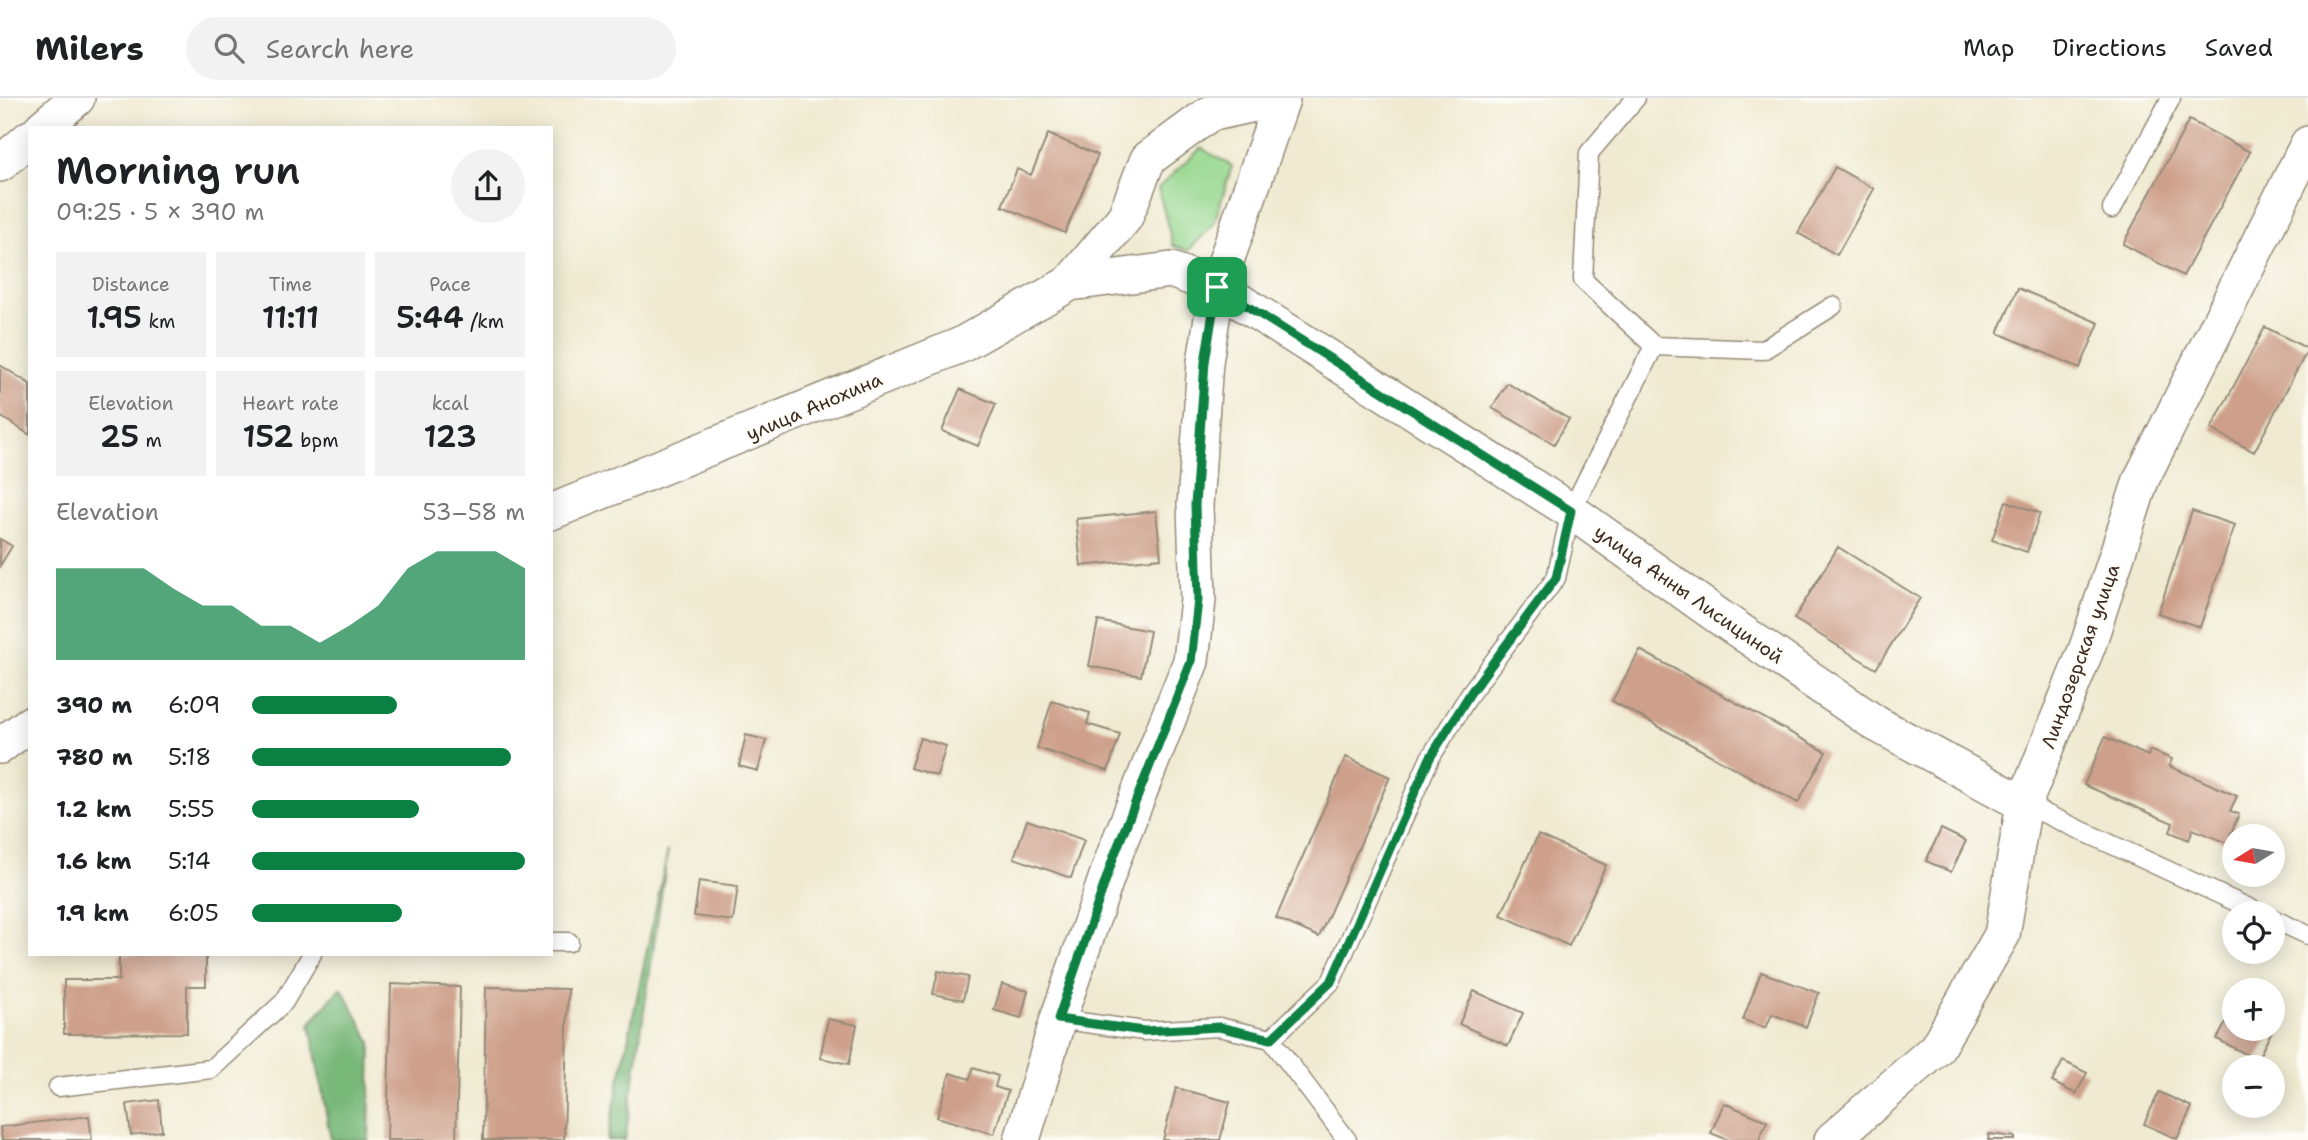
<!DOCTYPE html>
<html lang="en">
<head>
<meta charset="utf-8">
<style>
	body { margin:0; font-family:"Shantell Sans",sans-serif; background:#f2f2f2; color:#202124; height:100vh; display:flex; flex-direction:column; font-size:26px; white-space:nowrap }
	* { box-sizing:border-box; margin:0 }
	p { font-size:23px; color:#757577 }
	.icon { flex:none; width:38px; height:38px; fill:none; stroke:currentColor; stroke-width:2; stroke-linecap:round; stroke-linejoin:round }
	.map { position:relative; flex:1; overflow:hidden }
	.sheet { position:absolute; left:28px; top:28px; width:525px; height:830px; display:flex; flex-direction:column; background:#fff; border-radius:0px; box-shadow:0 4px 18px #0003 }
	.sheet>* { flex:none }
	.needle { width:46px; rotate:259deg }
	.tools { position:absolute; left:2222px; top:726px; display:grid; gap:14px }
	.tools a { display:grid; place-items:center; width:63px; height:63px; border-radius:50%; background:#fff; box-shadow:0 4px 18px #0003; font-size:35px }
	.pin { position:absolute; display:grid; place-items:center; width:60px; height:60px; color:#fff; margin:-30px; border-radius:14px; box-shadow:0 4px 10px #0006 }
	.round { display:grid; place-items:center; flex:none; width:74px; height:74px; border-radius:37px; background:#f2f2f2 }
	.overview { display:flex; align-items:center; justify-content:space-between; height:119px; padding:0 28px }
	h1 { font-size:38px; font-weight:600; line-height:52px }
	.metrics { display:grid; grid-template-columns:repeat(3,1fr); gap:10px; height:119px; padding:7px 28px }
	.metrics div { display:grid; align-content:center; border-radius:0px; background:#f2f2f2; text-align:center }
	.metrics b { font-size:30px; font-weight:600 }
	.metrics small { font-size:19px; font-weight:400 }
	.metrics p { font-size:19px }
	.chart { height:196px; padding:14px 28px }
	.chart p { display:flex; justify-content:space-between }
	.chart svg { width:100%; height:126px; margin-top:7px; fill:#0b8043; opacity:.7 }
	ul { padding:0 28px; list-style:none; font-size:23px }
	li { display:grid; grid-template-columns:112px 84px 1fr; align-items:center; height:52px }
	li i { height:18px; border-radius:9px; background:#0b8043 }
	header { display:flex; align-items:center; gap:42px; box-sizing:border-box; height:98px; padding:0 35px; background:#fff; border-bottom:2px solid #e0e0e0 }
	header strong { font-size:33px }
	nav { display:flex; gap:38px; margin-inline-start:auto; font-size:24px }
	.search { width:490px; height:63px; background:#f2f2f2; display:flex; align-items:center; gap:18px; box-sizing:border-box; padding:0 24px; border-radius:38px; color:#757577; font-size:26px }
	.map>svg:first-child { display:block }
	.green { fill:#95d78e; stroke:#688056; stroke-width:2 }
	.forest { fill:#78b879; stroke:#5a714c; stroke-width:2 }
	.building { fill:#cea08b }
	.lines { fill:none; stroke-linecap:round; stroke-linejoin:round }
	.lane-casing { stroke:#958a78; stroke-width:21 }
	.street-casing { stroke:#958a78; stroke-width:38 }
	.lane { stroke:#fff; stroke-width:18 }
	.street { stroke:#fff; stroke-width:35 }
	.route-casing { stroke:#fff; stroke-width:14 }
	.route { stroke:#0b8043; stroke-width:9 }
	.labels { text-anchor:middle; stroke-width:5; stroke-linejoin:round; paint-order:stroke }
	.street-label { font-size:19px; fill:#3b2a1e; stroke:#fdfcf7 }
</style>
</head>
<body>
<header>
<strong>Milers</strong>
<div class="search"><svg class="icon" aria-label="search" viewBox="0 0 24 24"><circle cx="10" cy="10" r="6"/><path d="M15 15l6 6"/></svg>Search here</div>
<nav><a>Map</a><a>Directions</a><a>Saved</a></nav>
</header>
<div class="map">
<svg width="2308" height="1042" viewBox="0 0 2308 1042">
	<rect width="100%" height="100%" fill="#fdfcf7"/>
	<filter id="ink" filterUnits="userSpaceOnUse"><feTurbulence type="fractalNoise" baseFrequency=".0143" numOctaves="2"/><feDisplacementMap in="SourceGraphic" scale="14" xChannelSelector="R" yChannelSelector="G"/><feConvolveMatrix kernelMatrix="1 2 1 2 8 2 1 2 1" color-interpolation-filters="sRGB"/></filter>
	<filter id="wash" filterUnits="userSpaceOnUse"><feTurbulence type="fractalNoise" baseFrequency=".00686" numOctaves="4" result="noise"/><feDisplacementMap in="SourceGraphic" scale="28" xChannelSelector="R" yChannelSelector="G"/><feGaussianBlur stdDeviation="1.57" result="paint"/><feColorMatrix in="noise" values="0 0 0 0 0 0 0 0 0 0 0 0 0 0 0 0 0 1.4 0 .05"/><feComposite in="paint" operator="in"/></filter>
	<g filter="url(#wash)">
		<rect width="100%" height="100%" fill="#efead1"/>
		<!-- green -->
		<path class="green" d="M1201,50l31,18 -18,58 -26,27 -15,-5 -15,-58z"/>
		<!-- forest -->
		<path class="forest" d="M668,752l-43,290h-18z
			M341,889l30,55 -2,98h-38l-21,-116z"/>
		<g id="blocks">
			<!-- building -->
			<path class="building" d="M2189,22l61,32 -67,124 -60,-32z
				M1048,36l50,21 -33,78 -63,-27 15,-37 14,6z
				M1835,69l39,22 -37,66 -39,-22z
				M2018,190l81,35 -19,45 -82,-35z
				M2265,229l43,22 -54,103 -43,-23z
				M0,267l30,19v51l-30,-19z
				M1507,285l62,36 -15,25 -62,-36z
				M960,291l36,15 -18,42 -36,-15z
				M2006,403l34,12 -13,39 -35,-12z
				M1156,413l5,47 -80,8 -5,-47z
				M2192,413l43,14 -35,102 -42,-14z
				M0,441l12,7 -12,20z
				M1838,449l82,51 -44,71 -82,-50z
				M1098,523l52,10 -9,45 -52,-10z
				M1640,552l186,102 -28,51 -186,-102z
				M1052,603l38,12 -3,11 33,10 -12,37 -71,-23z
				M746,637l20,5 -8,31 -19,-5z
				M2105,639l43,19 2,-6 22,9 -3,7 68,30 -7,15 9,3 -12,29 -34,-14 -4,11 -19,-8 3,-9 -89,-38z
				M920,640l26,8 -9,30 -27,-8z
				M1346,659l44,20 -71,160 -43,-19z
				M1027,722l57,20 -13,38 -57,-20z
				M1941,731l25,12 -15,31 -25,-11z
				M1538,737l68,30 -37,81 -68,-31z
				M699,783l39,5 -5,35 -39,-5z
				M119,856h87v32h-19v47l-123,1v-54h55z
				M938,873l30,6 -5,23 -30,-6z
				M1761,874l58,21 -13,34 -34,-13 -6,14 -23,-8z
				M391,886l69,3 -4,153h-69z
				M1002,886l26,7 -7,27 -27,-8z
				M486,889l82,2 -4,151h-81z
				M1474,893l49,22 -15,33 -49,-22z
				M2235,908v23h38l-16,31 -40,-21z
				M828,921l29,6 -8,39 -29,-6z
				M2063,963l24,12 -11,21 -24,-12z
				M973,970l25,8 -3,11 13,4 -14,43 -57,-17 13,-44 20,6z
				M1176,990l54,14 -10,38h-57z
				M2159,994l33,15 -15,32 -33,-15z
				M159,1002l3,31 -31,4 -4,-31z
				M1724,1005l43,18 -8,19h-31l-17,-7z
				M89,1018l3,24h-90l-2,-13z
				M1989,1036l26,3v3h-27z"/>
		</g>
	</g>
	<g filter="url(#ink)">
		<use href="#blocks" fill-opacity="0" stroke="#958a78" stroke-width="2"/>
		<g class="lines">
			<!-- lane casing -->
			<g class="lane-casing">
				<path id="lane" d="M1636,0l-47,55 -6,127 71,66
					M2112,111l59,-111
					M2024,706l238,110
					M2273,821l35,16
					M551,844h18
					M1058,921l86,12 75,-4 52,12 76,101
					M1271,941l60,-57 99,-224 41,-66 85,-114 15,-67 83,-165 109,4 70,-44
					M58,989l153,-18 73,-67 28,-48"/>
			</g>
			<!-- street casing -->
			<g class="street-casing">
				<path id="street" d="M42,30l35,-30
					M0,66l30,-26
					M1070,185l101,-13 46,17 65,-188
					M551,414l410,-167 109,-62 55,-66 23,-58 61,-45 73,-16
					M0,648l30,-22
					M1022,1042l36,-121 56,-163 77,-195 7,-61 -3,-95 10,-143 12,-75 354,224 147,105 157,107 149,81
					M1832,1042l104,-91 66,-114 22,-131 64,-159 53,-165 167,-336"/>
			</g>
			<!-- lane -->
			<use href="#lane" class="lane"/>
			<!-- street -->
			<use href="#street" class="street"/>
		</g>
	</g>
	<g class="lines" filter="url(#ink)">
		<!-- route casing -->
		<g class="route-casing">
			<path id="route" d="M1217,189l354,224 -15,67 -85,114 -41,66 -99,224 -60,57 -52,-12 -75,4 -86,-12 56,-163 77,-194 7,-62 -3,-95 10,-143z"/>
		</g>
		<!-- route -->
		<use href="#route" class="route"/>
	</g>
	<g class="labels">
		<!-- street labels -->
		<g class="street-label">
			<text transform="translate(814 308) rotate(-23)" y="7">улица Анохина</text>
			<text transform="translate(1689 496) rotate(35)" y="7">улица Анны Лисициной</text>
			<text transform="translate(2080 558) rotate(-70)" y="7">Линдозерская улица</text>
		</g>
	</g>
</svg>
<div class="tools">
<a><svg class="needle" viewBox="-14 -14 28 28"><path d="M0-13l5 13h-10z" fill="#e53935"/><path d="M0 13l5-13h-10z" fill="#757577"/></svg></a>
<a><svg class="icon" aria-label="locate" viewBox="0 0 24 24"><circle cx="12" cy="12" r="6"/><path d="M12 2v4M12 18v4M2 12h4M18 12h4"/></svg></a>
<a>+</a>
<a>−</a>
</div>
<div class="pin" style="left:1217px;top:189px;background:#1e9e55"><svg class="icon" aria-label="arrive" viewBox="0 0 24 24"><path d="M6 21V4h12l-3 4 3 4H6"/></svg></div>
<section class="sheet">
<div class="overview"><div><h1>Morning run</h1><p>09:25 · 5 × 390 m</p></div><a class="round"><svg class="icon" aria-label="share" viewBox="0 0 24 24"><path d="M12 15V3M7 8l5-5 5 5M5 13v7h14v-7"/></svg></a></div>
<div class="metrics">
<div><p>Distance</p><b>1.95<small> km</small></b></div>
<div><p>Time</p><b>11:11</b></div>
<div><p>Pace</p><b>5:44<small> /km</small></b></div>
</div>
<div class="metrics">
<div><p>Elevation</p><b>25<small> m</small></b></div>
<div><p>Heart rate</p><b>152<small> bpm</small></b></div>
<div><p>kcal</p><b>123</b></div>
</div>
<div class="chart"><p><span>Elevation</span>53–58 m</p>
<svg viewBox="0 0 160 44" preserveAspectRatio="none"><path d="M0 44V12L10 12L20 12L30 12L40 19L50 25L60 25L70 32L80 32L90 38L100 32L110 25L120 12L130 6L140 6L150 6L160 12V44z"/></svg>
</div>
<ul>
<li><b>390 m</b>6:09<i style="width:53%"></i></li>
<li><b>780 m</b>5:18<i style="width:95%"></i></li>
<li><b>1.2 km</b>5:55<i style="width:61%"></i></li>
<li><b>1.6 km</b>5:14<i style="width:100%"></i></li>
<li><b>1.9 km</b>6:05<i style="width:55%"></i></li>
</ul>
</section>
</div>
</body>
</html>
